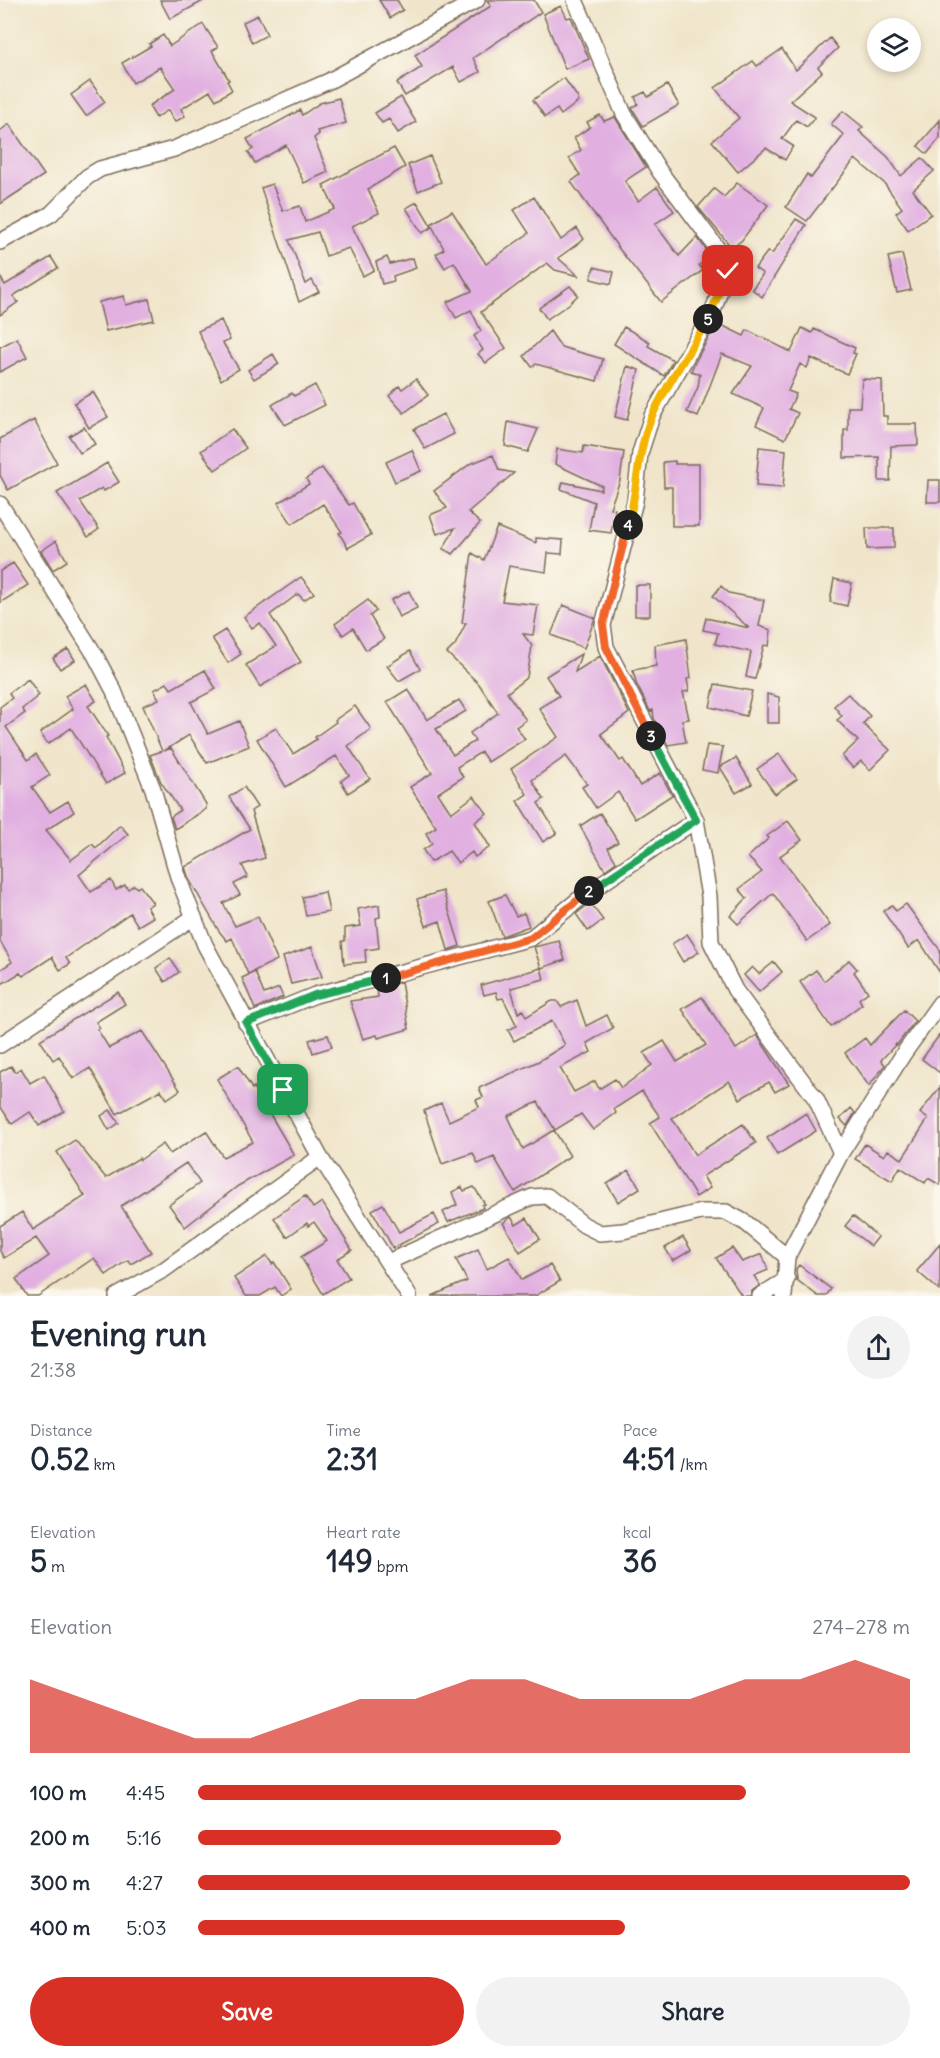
<!DOCTYPE html>
<html lang="en">
<head>
<meta charset="utf-8">
<style>
	body { margin:0; font-family:Delius,sans-serif; background:#f2f2f3; color:#1f2937; height:100vh; display:flex; flex-direction:column; font-size:22px; white-space:nowrap }
	* { box-sizing:border-box; margin:0 }
	p { font-size:20px; color:#747a83 }
	.icon { flex:none; width:33px; height:33px; fill:none; stroke:currentColor; stroke-width:2; stroke-linecap:round; stroke-linejoin:round }
	.map { position:relative; height:1296px; overflow:hidden }
	.side { display:flex; flex-direction:column; background:#fff; flex:1 }
	.side>* { flex:none }
	.controls { position:absolute; left:867px; top:18px; display:grid; gap:12px }
	.controls a { display:grid; place-items:center; width:54px; height:54px; border-radius:50%; background:#fff; box-shadow:0 3px 9px #0003; font-size:30px }
	.pin { position:absolute; display:grid; place-items:center; width:51px; height:51px; color:#fff; margin:-26px; border-radius:12px; box-shadow:0 3px 9px #0006 }
	.km { position:absolute; width:30px; height:30px; margin:-15px; border-radius:50%; background:#222; color:#fff; font-size:16px; line-height:30px; text-align:center }
	.round { display:grid; place-items:center; flex:none; width:63px; height:63px; border-radius:32px; background:#f2f2f3 }
	.summary { display:flex; align-items:center; justify-content:space-between; height:102px; padding:0 30px }
	h1 { font-size:33px; font-weight:700; line-height:45px }
	.metrics { display:grid; grid-template-columns:repeat(3,1fr); gap:9px; height:102px; padding:6px 30px }
	.metrics div { display:grid; align-content:center }
	.metrics b { font-size:30px; font-weight:700 }
	.metrics small { font-size:16px; font-weight:400 }
	.metrics p { font-size:16px }
	.chart { height:168px; padding:12px 30px }
	.chart p { display:flex; justify-content:space-between }
	.chart svg { width:100%; height:108px; margin-top:6px; fill:#d93025; opacity:.7 }
	.action { display:flex; gap:12px; margin-top:auto; padding:12px 30px }
	.action a { flex:1; height:69px; border-radius:36px; background:#d93025; color:#fff; font-size:24px; font-weight:700; line-height:69px; text-align:center }
	.action a+a { background:#f2f2f3; color:#1f2937 }
	ul { padding:0 30px; list-style:none; font-size:20px }
	li { display:grid; grid-template-columns:96px 72px 1fr; align-items:center; height:45px }
	li i { height:15px; border-radius:8px; background:#d93025 }
	.map>svg:first-child { display:block }
	.building { fill:#e1b0e1 }
	.lines { fill:none; stroke-linecap:round; stroke-linejoin:round }
	.minor-casing { stroke:#7a6b5a; stroke-width:18 }
	.minor { stroke:#fff; stroke-width:15 }
	.split-1-casing { stroke:#fff; stroke-width:12 }
	.split-2-casing { stroke:#fff; stroke-width:12 }
	.split-3-casing { stroke:#fff; stroke-width:12 }
	.split-4-casing { stroke:#fff; stroke-width:12 }
	.split-5-casing { stroke:#fff; stroke-width:12 }
	.split-6-casing { stroke:#fff; stroke-width:12 }
	.split-1 { stroke:#22a559; stroke-width:8 }
	.split-2 { stroke:#f0652b; stroke-width:8 }
	.split-3 { stroke:#22a559; stroke-width:8 }
	.split-4 { stroke:#f0652b; stroke-width:8 }
	.split-5 { stroke:#f5b400; stroke-width:8 }
	.split-6 { stroke:#f5b400; stroke-width:8 }
</style>
</head>
<body>
<div class="map">
<svg width="940" height="1296" viewBox="0 0 940 1296">
	<rect width="100%" height="100%" fill="#fbf7ec"/>
	<filter id="ink" filterUnits="userSpaceOnUse"><feTurbulence type="fractalNoise" baseFrequency=".0167" numOctaves="2"/><feDisplacementMap in="SourceGraphic" scale="12" xChannelSelector="R" yChannelSelector="G"/><feConvolveMatrix kernelMatrix="1 2 1 2 8 2 1 2 1" color-interpolation-filters="sRGB"/></filter>
	<filter id="wash" filterUnits="userSpaceOnUse"><feTurbulence type="fractalNoise" baseFrequency=".008" numOctaves="4" result="noise"/><feDisplacementMap in="SourceGraphic" scale="24" xChannelSelector="R" yChannelSelector="G"/><feGaussianBlur stdDeviation="1.35" result="paint"/><feColorMatrix in="noise" values="0 0 0 0 0 0 0 0 0 0 0 0 0 0 0 0 0 1.4 0 .05"/><feComposite in="paint" operator="in"/></filter>
	<g filter="url(#wash)">
		<rect width="100%" height="100%" fill="#f0e5ca"/>
		<g id="blocks">
			<!-- building -->
			<path class="building" d="M160,0h45l-35,19z
				M379,0h18l6,10 -13,8z
				M487,0h47l7,12 -68,46 7,14 -19,10 -8,-15 -48,29 -8,-13 25,-16 -7,-12 76,-49z
				M561,6l6,12 4,-1 18,42 -24,10 -22,-55z
				M258,15l9,20 -15,8 -9,-21z
				M203,24l15,23 -6,4 17,29 -2,1 5,9 -16,10 -6,-9 -29,18 4,7 -10,6 -7,-12 -12,8 -7,-12 26,-17 -15,-22 -27,16 -11,-20 29,-17 -2,-2 14,-9 7,11z
				M830,38l8,10 -20,19 4,5 -32,29 25,16 -8,10 -11,-7 -14,19 11,7 -8,14 -19,-12 -28,24 -26,-31 27,-23 -24,-30 38,-27 4,5 25,-17 14,21z
				M564,78l14,20v4l-17,13 -4,-6 -12,8 -12,-17z
				M90,81l15,21 -19,14 -15,-21z
				M667,85l12,20 -36,21 -11,-18 6,-4 -3,-7 10,-5 3,5z
				M401,97l15,25 -18,11 -9,-14 -7,4 -7,-10z
				M339,98l7,25 -29,8 2,3 -5,4 14,34 -24,11 -18,-38 -31,18 -7,-11 5,-3 -6,-10 53,-29 2,5 18,-12z
				M843,111l20,16 -4,4 29,26 13,19 21,-18 12,13 -21,19 18,24 -23,16 -12,-17 6,-5 -18,-25 -29,-24 -48,62 -21,-14 21,-33 4,4 33,-43 -13,-11z
				M600,115l4,6 11,-4 31,50 -21,14 13,20 19,-14 17,24 -19,13 24,32 18,-19 13,18 -11,10 4,5 -42,32 -41,-52 -49,-68 9,-7 -11,-17 12,-8 -7,-12 16,-11 -3,-5z
				M940,120v18l-13,16 -9,-8z
				M9,124l35,51 -44,29v-73z
				M394,148l11,19 -37,22 11,24 -27,13 22,44 -11,6 -14,-28 -23,8 -8,-24 -29,8 17,44 6,-4 7,12 -20,10 -38,-114 11,-4 11,27 17,-5 5,16 30,-13 -12,-24z
				M430,156l11,26 -23,9 -10,-26z
				M737,183l31,22 -26,35 -10,8 -34,-41 16,-18 10,8z
				M534,197l27,43 16,-12 7,11 -26,19 21,18 -24,-6 -8,-7 -66,49 25,36 -20,15 -8,-9 5,-4 -9,-14 7,-5 -10,-21 -15,8 -9,-16 25,-11 -18,-29 -9,6 -9,-14 8,-5 -13,-25 21,-13 34,53 43,-31 -15,-23z
				M417,202l15,25 -10,6 -16,-25z
				M796,219l10,6 -44,72 -10,-8 11,-15 -8,-6 13,-17 4,3z
				M902,254l9,36 -14,3 -9,-36z
				M51,257l7,11 -45,28 5,6 -18,13v-38l5,8z
				M387,257l3,7 23,-6 3,10 -23,8 1,5 -12,3 -6,-22z
				M594,267l20,5 -3,12 -20,-5z
				M570,286l8,9 -9,9 -22,15 -8,-11z
				M124,296l2,9 23,-6 5,21 -48,11 -7,-29z
				M221,320l9,20 -7,3 16,26 -18,11 -23,-49z
				M717,323l27,13 3,-6 44,22 11,-24 10,5 2,-4 41,19 -2,5 3,1 -9,20 -36,-16 -4,10 -7,-4 -12,27 8,3 -7,15 9,4 -13,26 -29,-14 8,-17 -31,-14 19,-28 -30,-12 -24,63 -11,-5 11,-25 2,-13 -9,-3 3,-7z
				M624,327l26,15 -2,4 25,14 -9,16 -50,-32z
				M550,331l11,16 42,12 -6,22 -61,-17 -4,3 -8,-11z
				M17,338l10,19 -27,15v-25z
				M273,354l6,10 -25,15 -6,-9z
				M627,366l12,4 -12,50 -12,-3z
				M416,379l12,16 -24,18 -15,-17 10,-10 3,3z
				M862,379l20,1 1,36h4v8h30l1,21 -27,1 -1,35h-11v-24l-35,1v-28h4v-23h12z
				M315,385l10,20 -40,20 -13,-20 20,-12 2,3z
				M93,392l15,25 -19,11 -15,-25z
				M443,414l11,20 -29,15 -11,-20z
				M34,420l23,43 -49,27 -8,-15v-36z
				M508,422l30,7 -10,23 -23,-6z
				M84,427l11,17 -15,9 -11,-17z
				M232,429l14,19 -31,22 -14,-19z
				M584,446l40,6 -4,28 -10,28 5,1 -4,24 -22,-3 5,-28 -33,-13 2,-7 38,8 1,-4 -47,-22 2,-15 26,4z
				M759,447l27,3 -3,38 -27,-2z
				M412,450l9,21 -26,11 -9,-20z
				M493,455l6,15 15,3 -46,39 12,11 -27,31 -10,-5 12,-21 -18,6 -7,-19 17,-7 -13,-17 36,-27z
				M675,461v3h24v62h-27v-39h-8l-1,-25z
				M107,463l12,19 -15,9 -2,-3 -22,13 19,28 -11,8 -31,-44z
				M322,468l27,37 4,-2 18,32 -23,13 -9,-15 3,-1 -19,-28 -31,20 -14,-21 31,-19 -3,-5z
				M928,480h12v22h-13z
				M497,527l39,16v-5l27,2 -1,14 -14,-1 -2,19 -37,-6 -7,35 36,4 -5,30 -10,-1 9,12 -5,31 -20,16 19,27 -10,7 9,12 -37,23 -7,-10 -24,15 6,10 -25,16 13,20 23,-17 13,17 -12,9 15,25 -15,10 -3,-5 -14,11 -9,-12 -18,11 -8,-12 9,-6 -6,-11 10,-6 -26,-40 22,-14 -45,-71 21,-13 19,31 32,-20 7,11 -30,18 17,26 22,-14 -5,-8 28,-20 -19,-29 -32,-31 8,-8 11,-22h-4l10,-70 12,7z
				M866,528h28v20l-27,1z
				M56,541l11,20 -14,9 -12,-19z
				M13,563l15,22 -28,18v-32z
				M301,577l13,16 -10,7 -6,-6 -28,21 31,47 -41,25 -14,-22 30,-19 -16,-23 -8,5 -8,-11z
				M834,579l18,4 -5,23 -17,-4z
				M635,585h15v31h-15z
				M721,586l8,7 35,7 -5,26 12,4 -2,16 -5,-1 -9,34 -9,-2 5,-25 -36,-8 3,-11 -15,-3 3,-12 43,10 -36,-32z
				M409,591l8,17 -18,9 -8,-17z
				M368,600l8,11 -6,5 14,23 -18,11 -13,-22 -10,7 -8,-11z
				M563,605l32,13 -11,30 -33,-13z
				M225,630l16,24 -13,9 -16,-25z
				M686,639l5,39 -4,1 2,12 -6,1 6,27 -7,1 4,22 -18,3 -14,-26 -1,-9 -3,1 -14,-28 -3,-13 23,-4 -1,-21z
				M68,649l7,11 -15,9 -7,-11z
				M410,651l10,18 -21,12 -12,-15z
				M581,654l-6,18 25,-16 29,57 -28,21 19,27 3,-2 17,27 20,-13 12,22 -37,24 -17,-27 -22,16 -14,-21 5,-3 -21,-28 -34,24 12,19 -6,4 19,30 -14,9 -26,-41 10,-7 -16,-25 47,-32 -19,-29 20,-12 -13,-20z
				M205,670l11,19 -25,13 17,32 31,-13 10,25 -42,17 -18,-28 -25,16 7,-3 35,56v5l-31,20 -4,-12 9,-7 -19,-28 -11,-27 12,-4 -19,-45 16,-7 -5,-9 13,-7 4,6z
				M28,679l11,16 -17,14 3,4 -19,14 22,33 8,-6 14,21 -18,12 18,25 18,-11 6,11 -28,18 25,30 21,-16 4,4 24,-23 8,9 -49,41 12,17 20,-12 5,10 9,-5 3,4 6,-4 3,3 3,-2 13,17 -6,4 6,10 -15,9 -8,-13 -64,45 4,6 -10,6 -8,-13 -29,19 -3,-3 -20,12v-15l12,-8 -12,-21v-234l12,-9 -3,-5z
				M86,684l10,17 -8,5 20,30 -2,1 19,36 -19,11 -35,-56 -23,16 -8,-11 33,-24 -8,-13z
				M715,684l37,7 -6,25 -36,-9z
				M767,694l12,3v26h-12z
				M848,694l22,22 -7,8 27,26 -20,20 -9,-9 -8,7 -11,-12 16,-15 -21,-21 5,-4 -8,-10z
				M355,706l16,23 -23,17 22,33 -22,14 -7,-12 8,-6 -13,-19 -50,31 -29,-48 19,-11 17,26 24,-15 -2,-2 21,-15 -1,-2z
				M707,745l16,2 -5,26 -16,-3z
				M779,754l18,25 -22,15 -18,-25z
				M736,758l16,26 -16,9 -16,-26z
				M244,787l13,20 -6,4 14,47 -23,7 6,12 -14,7 6,11 -17,8 12,23 23,-9 19,43 -29,14 -16,-36 -5,3 -8,-10 -30,-52 -4,-12 65,-38 -21,-32z
				M600,813l18,29 -10,6 8,14 -11,8 -25,-44z
				M788,821l14,19 -22,16 50,69 -23,16 -34,-48 -35,31 -8,-8 17,-18 -8,-9 23,-17 -14,-15 21,-19 -2,-2z
				M443,891l17,55 -12,4 -8,-29 -14,5 -9,-27z
				M325,892l4,20 -23,4 -4,-19z
				M505,895l11,21 8,-3 5,13 -27,10 -13,-35z
				M590,903l13,17 -15,11 -12,-17z
				M906,904l34,46v23l-21,-33 -11,8 -25,-37 9,-6 4,6z
				M379,905l1,12 -4,1 3,30 -14,2 1,12 -22,2 -2,-23h3v-13l16,-2 -3,-17z
				M687,934l12,18 -16,10 -11,-18z
				M559,941l6,19 -24,8 -7,-21z
				M312,947l10,30 -31,7 -8,-27z
				M170,958l9,14 -14,10 -9,-14z
				M849,960l8,9 -3,3 14,20 -9,7 3,5 -31,23 -31,-45 16,-12 8,11z
				M774,962l8,10 -23,20 -15,-17 8,-8 7,7z
				M541,968l3,11 -33,9 7,25 5,-3 3,7 26,-16h5l4,6 16,-7 9,26 21,-11 6,13 -26,15 4,9 -31,16 14,24 21,-11 4,8 16,-10 6,9 31,-23 -8,-12 20,-12 13,21 29,-17 -24,-36 20,-12 34,52 21,-14 32,49 -14,8 -6,-10 -29,17 -11,-18 -57,37 23,37 48,-31 13,19 -53,33 7,12 -14,9 -46,-74 10,-6 -18,-26 -28,18 2,4 -23,17 -12,-16 -26,16 -17,-28 -30,14 15,33 31,-19 16,26 -55,36 -21,-35 -16,7 -5,-11 -31,11 -18,-53 17,-8 8,18 30,-14 -3,-7 7,-3 -4,-9 60,-27 26,-16 -13,-24 -38,20 -6,-11 9,-4 -14,-28 -5,1 -2,-7 -12,3 -3,-10z
				M255,972l9,22 15,-6 4,9 -28,12 -13,-31z
				M401,982l8,47 -31,9 -1,-3 -14,4 -13,-38 28,-4 -1,-8z
				M118,992l7,12 -29,18 4,6 -3,1 12,19 33,-17 38,59 -13,9 -6,-9 -44,24 -27,-46 -17,11 -14,-23 -6,4 -13,-20z
				M904,1010l11,11 -18,24 -1,-1 -15,16 4,5 -16,21 -24,-33 20,-15 5,7z
				M940,1034v39l-18,-14z
				M328,1035l4,12 -19,6 -4,-13z
				M11,1066l4,6 6,-4 9,15 14,-8 20,36 -25,15 -9,-14 -18,12 -12,-18v-34z
				M238,1066l14,23 2,-2 40,68 -56,31 -53,41 -16,-22 31,-22 -14,-20 -65,43 30,46 -20,12 -3,-4 -22,15 -12,-17 -56,38h-11l-11,-17 33,-23 -13,-18 -32,20 -4,-7v-25l22,-14 11,18 52,-34 -28,-44 18,-12 31,38 33,-20 1,2 23,-16 7,10 36,-23 17,26 30,-15 -36,-63z
				M940,1087v98l-12,-7 -3,5 -25,-16 -8,14 -37,-22 10,-15 19,12 4,-6 14,9 26,-40 -8,-6z
				M851,1108l4,5 -8,13 -7,-7z
				M110,1110l9,13 -10,7 -8,-14z
				M806,1113l10,18 -39,24 -10,-17z
				M629,1170l11,18 -22,14 -11,-18z
				M462,1187l2,4 10,-4 11,17 -3,1 1,3 -35,14 -5,-10 14,-7 -5,-13z
				M305,1196l8,12 9,-6 30,48 -15,9 12,19 -26,16 -22,-37 26,-16 -13,-19 -6,4 -1,-3 -20,14 -13,-19z
				M383,1204l16,28 35,-18 5,10 -46,24 -21,-38z
				M853,1216l25,21 -7,9 -26,-20z
				M511,1217l5,8 11,-7 13,21 -20,13 -17,-29z
				M683,1237l8,13 -18,11 -8,-13z
				M940,1244v47l-23,-20z
				M732,1248l10,14 20,-8 6,16 -14,6 6,9 -8,6 -2,5h-8l-26,-38z
				M478,1249l9,20 22,-12 13,23 28,-15 10,16 -25,15h-103l35,-15 -11,-22z
				M267,1256l5,8 2,-2 17,27 -10,7 -6,-9 -15,9h-14l-12,-18z
				M799,1265l32,24 -5,7h-8l-21,-16 -1,-11z"/>
		</g>
	</g>
	<g filter="url(#ink)">
		<use href="#blocks" fill-opacity="0" stroke="#7a6b5a" stroke-width="1.5"/>
		<g class="lines">
			<!-- minor casing -->
			<g class="minor-casing">
				<path id="minor" d="M575,0l49,114 36,58 69,92 -16,47 -61,105 -12,37 -5,48 -32,124 3,22 90,173 13,76 2,46 24,48 81,109 25,54 -54,104 -3,39
					M0,242l51,-28 36,-37 13,-8 74,-20 155,-68 148,-81
					M0,504l95,151 19,36 39,98 26,91 26,65 115,212 89,139
					M246,1023l69,-28 216,-57 52,-42 113,-76
					M0,1045l194,-128
					M841,1153l63,-100 36,-50
					M388,1262l144,-65 15,-1 37,29 16,8 23,-2 78,-19h25l20,11 41,34
					M117,1296l48,-27 155,-112
					M760,1296l27,-17"/>
			</g>
			<!-- minor -->
			<use href="#minor" class="minor"/>
		</g>
	</g>
	<g class="lines" filter="url(#ink)">
		<!-- split-1 casing -->
		<g class="split-1-casing">
			<path id="split-1" d="M283,1090l-37,-67 69,-28 71,-17"/>
		</g>
		<!-- split-2 casing -->
		<g class="split-2-casing">
			<path id="split-2" d="M386,978l145,-40 58,-47"/>
		</g>
		<!-- split-3 casing -->
		<g class="split-3-casing">
			<path id="split-3" d="M589,891l107,-71 -45,-84"/>
		</g>
		<!-- split-4 casing -->
		<g class="split-4-casing">
			<path id="split-4" d="M628,525l-25,100 3,22 45,89"/>
		</g>
		<!-- split-5 casing -->
		<g class="split-5-casing">
			<path id="split-5" d="M628,525c10,-36 9,-75 24,-109 16,-34 38,-65 56,-97"/>
		</g>
		<!-- split-6 casing -->
		<g class="split-6-casing">
			<path id="split-6" d="M708,319l20,-48"/>
		</g>
		<!-- split-1 -->
		<use href="#split-1" class="split-1"/>
		<!-- split-2 -->
		<use href="#split-2" class="split-2"/>
		<!-- split-3 -->
		<use href="#split-3" class="split-3"/>
		<!-- split-4 -->
		<use href="#split-4" class="split-4"/>
		<!-- split-5 -->
		<use href="#split-5" class="split-5"/>
		<!-- split-6 -->
		<use href="#split-6" class="split-6"/>
	</g>
</svg>
<div class="controls">
<a><svg class="icon" aria-label="layers" viewBox="0 0 24 24"><path d="M12 4l9 5-9 5-9-5zM3 14l9 5 9-5"/></svg></a>
</div>
<div class="pin" style="left:283px;top:1090px;background:#1e9e55"><svg class="icon" aria-label="arrive" viewBox="0 0 24 24"><path d="M6 21V4h12l-3 4 3 4H6"/></svg></div>
<div class="pin" style="left:728px;top:271px;background:#d93025"><svg class="icon" aria-label="check" viewBox="0 0 24 24"><path d="M5 12l5 5 9-10"/></svg></div>
<b class="km" style="left:386px;top:978px">1</b>
<b class="km" style="left:589px;top:891px">2</b>
<b class="km" style="left:651px;top:736px">3</b>
<b class="km" style="left:628px;top:525px">4</b>
<b class="km" style="left:708px;top:319px">5</b>
</div>
<section class="side">
<div class="summary"><div><h1>Evening run</h1><p>21:38</p></div><a class="round"><svg class="icon" aria-label="share" viewBox="0 0 24 24"><path d="M12 15V3M7 8l5-5 5 5M5 13v7h14v-7"/></svg></a></div>
<div class="metrics">
<div><p>Distance</p><b>0.52<small> km</small></b></div>
<div><p>Time</p><b>2:31</b></div>
<div><p>Pace</p><b>4:51<small> /km</small></b></div>
</div>
<div class="metrics">
<div><p>Elevation</p><b>5<small> m</small></b></div>
<div><p>Heart rate</p><b>149<small> bpm</small></b></div>
<div><p>kcal</p><b>36</b></div>
</div>
<div class="chart"><p><span>Elevation</span>274–278 m</p>
<svg viewBox="0 0 160 44" preserveAspectRatio="none"><path d="M0 44V14L10 22L20 30L30 38L40 38L50 30L60 22L70 22L80 14L90 14L100 22L110 22L120 22L130 14L140 14L150 6L160 14V44z"/></svg>
</div>
<ul>
<li><b>100 m</b>4:45<i style="width:77%"></i></li>
<li><b>200 m</b>5:16<i style="width:51%"></i></li>
<li><b>300 m</b>4:27<i style="width:100%"></i></li>
<li><b>400 m</b>5:03<i style="width:60%"></i></li>
</ul>
<div class="action"><a>Save</a><a>Share</a></div>
</section>
</body>
</html>
